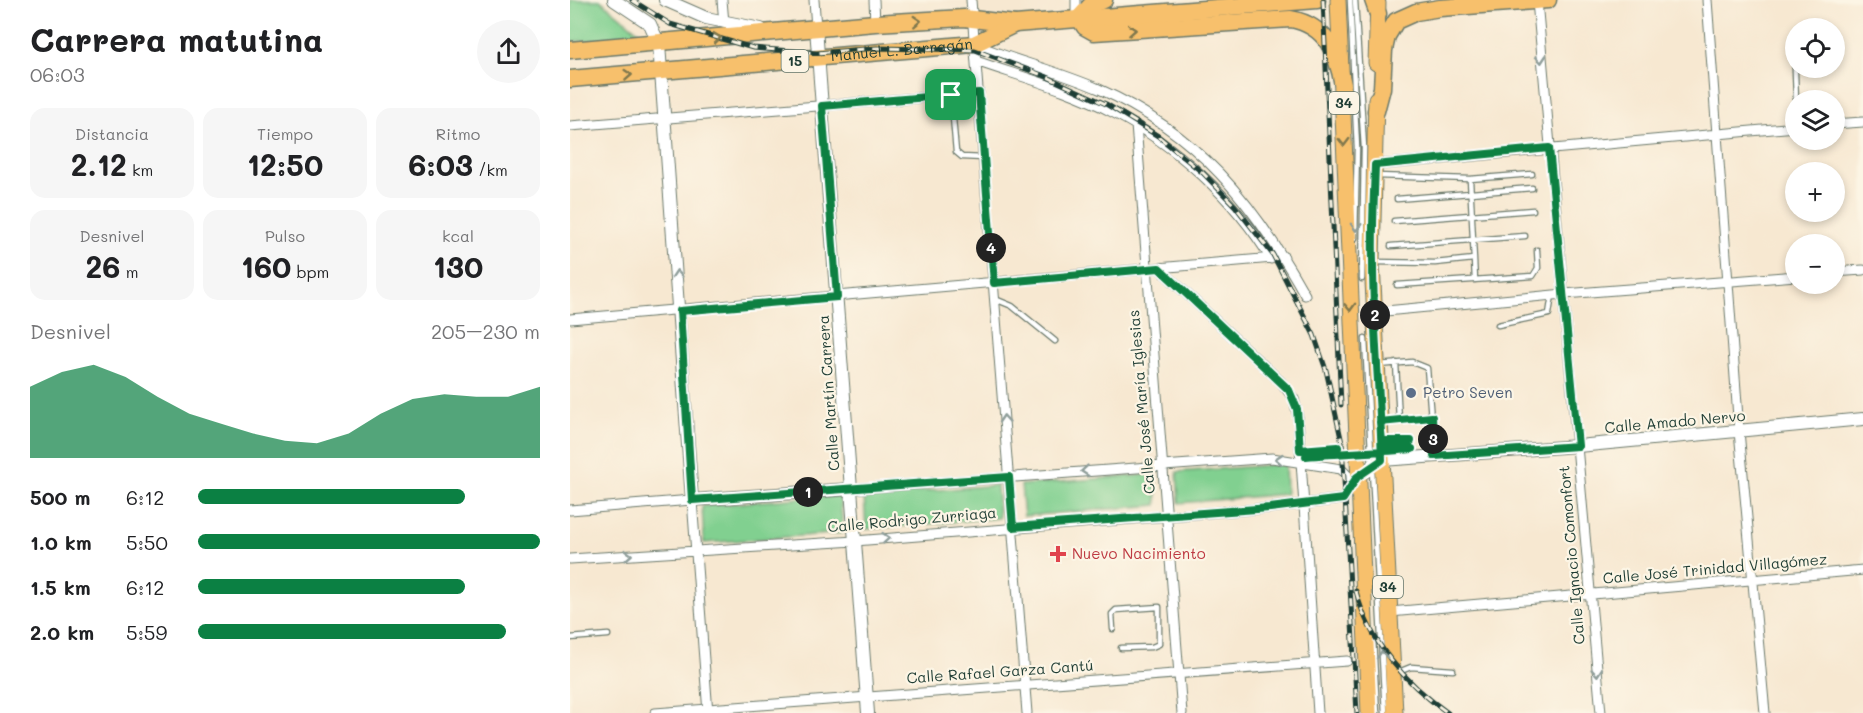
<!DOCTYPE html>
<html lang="es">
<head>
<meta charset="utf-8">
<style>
	body { margin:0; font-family:Mali,sans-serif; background:#f6f6f6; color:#202124; height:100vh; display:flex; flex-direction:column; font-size:22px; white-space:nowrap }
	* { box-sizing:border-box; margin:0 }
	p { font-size:20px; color:#757577 }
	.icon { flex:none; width:33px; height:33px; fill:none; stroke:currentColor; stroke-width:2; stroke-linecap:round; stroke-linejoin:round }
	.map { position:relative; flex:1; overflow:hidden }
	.sheet { display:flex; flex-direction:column; background:#fff; width:570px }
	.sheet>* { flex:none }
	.controls { position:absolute; left:1215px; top:18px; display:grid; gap:12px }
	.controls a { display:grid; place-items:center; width:60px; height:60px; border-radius:50%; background:#fff; box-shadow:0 3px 9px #0003; font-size:30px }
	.pin { position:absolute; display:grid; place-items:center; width:51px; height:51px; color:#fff; margin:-26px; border-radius:12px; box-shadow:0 3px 9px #0006 }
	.km { position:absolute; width:30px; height:30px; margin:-15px; border-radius:50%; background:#222; color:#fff; font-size:16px; line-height:30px; text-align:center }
	.round { display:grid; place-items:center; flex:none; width:63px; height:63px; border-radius:32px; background:#f6f6f6 }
	.overview { display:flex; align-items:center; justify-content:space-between; height:102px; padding:0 30px }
	h1 { font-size:33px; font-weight:800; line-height:45px }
	.metrics { display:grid; grid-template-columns:repeat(3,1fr); gap:9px; height:102px; padding:6px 30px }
	.metrics div { display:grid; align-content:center; border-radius:15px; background:#f6f6f6; text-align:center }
	.metrics b { font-size:30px; font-weight:800 }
	.metrics small { font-size:16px; font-weight:400 }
	.metrics p { font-size:16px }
	.chart { height:168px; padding:12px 30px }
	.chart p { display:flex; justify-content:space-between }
	.chart svg { width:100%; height:108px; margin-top:6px; fill:#0b8043; opacity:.7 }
	ul { padding:0 30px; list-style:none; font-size:20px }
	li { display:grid; grid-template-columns:96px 72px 1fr; align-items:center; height:45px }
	li i { height:15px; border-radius:8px; background:#0b8043 }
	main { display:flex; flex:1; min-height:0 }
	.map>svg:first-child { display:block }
	.green { fill:#81d090; stroke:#508662; stroke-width:1.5 }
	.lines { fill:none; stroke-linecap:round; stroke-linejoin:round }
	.service-casing { stroke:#6b796b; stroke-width:7 }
	.minor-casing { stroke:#6b796b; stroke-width:11 }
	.tertiary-casing { stroke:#6b796b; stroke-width:14 }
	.primary-casing { stroke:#6b796b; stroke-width:17 }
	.trunk-casing { stroke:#6b796b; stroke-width:19 }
	.path { stroke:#6b796b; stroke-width:2; stroke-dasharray:4.5 4.5; stroke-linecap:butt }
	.service { stroke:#fff; stroke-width:4.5 }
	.minor { stroke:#fff; stroke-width:9 }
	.tertiary { stroke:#fff; stroke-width:12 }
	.primary { stroke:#f7c06c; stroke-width:15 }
	.trunk { stroke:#f7c06c; stroke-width:16 }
	.rail-casing { stroke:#1f3d34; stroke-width:5 }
	.rail { stroke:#fcf5e5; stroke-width:3; stroke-dasharray:9; stroke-linecap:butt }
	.path-bridge { stroke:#6b796b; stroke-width:2; stroke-dasharray:4.5 4.5; stroke-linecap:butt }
	.oneway { stroke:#80784d }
	.oneway2 { stroke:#8f9e9a }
	.route-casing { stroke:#fff; stroke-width:12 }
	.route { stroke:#0b8043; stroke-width:8 }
	.service-dot { fill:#5c6f8a; stroke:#fcf5e5; stroke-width:2 }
	.health-dot { fill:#e0444e; stroke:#fcf5e5; stroke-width:2 }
	.labels { text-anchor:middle; stroke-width:4.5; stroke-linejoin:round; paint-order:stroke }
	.shield { fill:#fcf5e5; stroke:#617469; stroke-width:1.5 }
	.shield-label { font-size:14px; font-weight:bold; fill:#1f3d34 }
	.street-label { font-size:15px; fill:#1f3d34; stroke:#fcf5e5 }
	.service-label { font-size:15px; fill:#4e5e75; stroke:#fcf5e5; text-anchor:start }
	.health-label { font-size:15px; fill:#be3a42; stroke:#fcf5e5; text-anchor:start }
</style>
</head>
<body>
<main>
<section class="sheet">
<div class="overview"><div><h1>Carrera matutina</h1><p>06:03</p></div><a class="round"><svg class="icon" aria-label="share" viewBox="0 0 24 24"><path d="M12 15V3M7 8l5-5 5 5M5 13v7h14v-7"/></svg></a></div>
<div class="metrics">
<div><p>Distancia</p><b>2.12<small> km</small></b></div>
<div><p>Tiempo</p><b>12:50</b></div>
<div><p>Ritmo</p><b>6:03<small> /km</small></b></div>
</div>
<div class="metrics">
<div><p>Desnivel</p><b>26<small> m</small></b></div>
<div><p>Pulso</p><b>160<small> bpm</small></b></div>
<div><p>kcal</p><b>130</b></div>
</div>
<div class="chart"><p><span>Desnivel</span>205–230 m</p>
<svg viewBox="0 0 160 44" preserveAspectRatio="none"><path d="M0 44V15L10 9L20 6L30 11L40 19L50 26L60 30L70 34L80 37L90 38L100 34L110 26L120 20L130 18L140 19L150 19L160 15V44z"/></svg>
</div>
<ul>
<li><b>500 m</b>6:12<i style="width:78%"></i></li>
<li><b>1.0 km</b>5:50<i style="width:100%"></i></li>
<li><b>1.5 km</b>6:12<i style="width:78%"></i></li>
<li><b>2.0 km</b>5:59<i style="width:90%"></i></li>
</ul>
</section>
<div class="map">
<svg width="1293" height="713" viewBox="0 0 1293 713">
	<rect width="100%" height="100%" fill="#fcf5e5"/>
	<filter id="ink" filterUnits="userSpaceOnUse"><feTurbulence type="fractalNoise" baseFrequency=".0167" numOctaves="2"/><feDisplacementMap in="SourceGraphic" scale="12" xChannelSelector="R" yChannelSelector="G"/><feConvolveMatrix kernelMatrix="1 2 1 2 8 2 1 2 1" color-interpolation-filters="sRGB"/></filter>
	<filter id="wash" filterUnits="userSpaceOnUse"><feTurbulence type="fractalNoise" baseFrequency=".008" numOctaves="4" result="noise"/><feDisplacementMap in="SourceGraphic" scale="24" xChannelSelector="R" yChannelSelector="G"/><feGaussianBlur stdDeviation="1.35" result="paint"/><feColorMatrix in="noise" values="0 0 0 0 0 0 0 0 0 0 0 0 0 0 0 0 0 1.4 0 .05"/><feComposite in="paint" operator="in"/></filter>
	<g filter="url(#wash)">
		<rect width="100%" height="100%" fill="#f7e8d1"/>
		<!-- green -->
		<path class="green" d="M0,0h30l44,36 -74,6z
			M715,464l1,30 -107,9 -2,-31z
			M586,474l1,31 -133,11 -3,-31z
			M427,485l2,33 -133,11 -2,-33z
			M270,495l3,38 -139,10 -2,-37z"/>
	</g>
	<g filter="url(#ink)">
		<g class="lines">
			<!-- service casing -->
			<g class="service-casing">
				<path id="service" d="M780,0l7,148 -2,90
					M785,0l9,148 -2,131
					M1224,44l2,56
					M381,95l5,57 6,5 22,1
					M807,176l93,3 62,-5
					M900,179l5,101
					M827,199l135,-11
					M824,221l139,-11
					M821,246l134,-10
					M805,262l60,1 39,-4
					M827,285l136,-9 5,-8 -1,-18
					M425,299l17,7 43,35
					M928,325l51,-11 3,-19
					M795,339l20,374
					M826,363l3,57
					M809,365l33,-3 15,6 7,88
					M814,422l48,-5
					M543,629l-1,-15 4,-4 43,-3v37l-7,3 -31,1
					M0,638l38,-3
					M803,638l4,75
					M826,673l15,-6 42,3"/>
			</g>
			<!-- minor casing -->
			<g class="minor-casing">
				<path id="minor" d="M152,0l2,23
					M244,0l2,28
					M304,0l1,23
					M401,0l56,713
					M1137,0l32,431 26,282
					M967,1l64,712
					M506,19v-19
					M404,44c41,17 84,27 125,45 98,43 155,114 206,206
					M406,61c46,16 95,29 138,52 62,32 121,86 157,146
					M1264,124l29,-2
					M566,125l46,588
					M0,126l409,-33
					M805,165l421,-38
					M589,268l122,114 13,17 4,18 20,296
					M1264,272l29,-2
					M805,312l189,-18 232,-18
					M0,319l714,-62
					M281,489l421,-31 69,11 12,12
					M0,510l122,-10 16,213
					M0,559l285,-18 415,-33 73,-9 14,-22
					M820,612l473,-42
					M85,713l692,-52"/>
			</g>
			<!-- tertiary casing -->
			<g class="tertiary-casing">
				<path id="tertiary" d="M44,0l36,24 9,20 33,456 159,-11
					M95,0l41,18 55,11
					M246,28l52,685
					M787,477l25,-17 196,-14 285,-27"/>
			</g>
			<!-- primary casing -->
			<g class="primary-casing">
				<path id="primary" d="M768,0l31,713
					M806,63l2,-60
					M806,99l-4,163 23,451"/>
			</g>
			<!-- trunk casing -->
			<g class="trunk-casing">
				<g id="trunk">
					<path d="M534,0l-12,4 -13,14 6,9 9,5 197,-13c36,7 46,34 52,66"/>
					<path d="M803,0l5,14"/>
					<path d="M0,50l305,-27 89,-5 51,6 302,-24"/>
					<path id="s1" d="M0,79l404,-35 41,-20"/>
					<path d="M806,111l6,-23 2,-38 3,-14 9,-15 20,-9 24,-4 108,-8"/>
				</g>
			</g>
			<!-- path -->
			<path class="path" d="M823,445l18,-4h-18
				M739,449l29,-2 -25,7
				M751,455l18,-1"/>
			<!-- service -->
			<use href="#service" class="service"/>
			<!-- minor -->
			<use href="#minor" class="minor"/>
			<!-- tertiary -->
			<use href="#tertiary" class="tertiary"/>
			<!-- primary -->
			<use href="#primary" class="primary"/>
			<!-- trunk -->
			<use href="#trunk" class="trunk"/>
			<!-- rail casing -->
			<g class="rail-casing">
				<path id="rail" d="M62,0l38,24 83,24 64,5 60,-5 98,2 70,26 61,28 52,32 45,37 32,33 38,49 41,80 12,35 16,73 15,270
					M753,0l18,405
					M786,591c13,51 49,92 92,122"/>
			</g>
			<!-- rail -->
			<use href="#rail" class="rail"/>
			<!-- path-bridge -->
			<path class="path-bridge" d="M769,454l73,-5"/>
		</g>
		<!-- one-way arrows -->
		<defs><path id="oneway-chevron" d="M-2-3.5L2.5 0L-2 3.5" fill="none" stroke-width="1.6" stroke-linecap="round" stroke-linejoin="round" transform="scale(1.5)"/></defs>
		<g class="oneway">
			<use href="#oneway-chevron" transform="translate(347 21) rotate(-3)"/>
			<use href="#oneway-chevron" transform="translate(562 30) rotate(-4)"/>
			<use href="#oneway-chevron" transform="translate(147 38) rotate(-6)"/>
			<use href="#oneway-chevron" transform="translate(58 75) rotate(-4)"/>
			<use href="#oneway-chevron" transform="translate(774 142) rotate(89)"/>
			<use href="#oneway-chevron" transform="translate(780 307) rotate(88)"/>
		</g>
		<g class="oneway2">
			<use href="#oneway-chevron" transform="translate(971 59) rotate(85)"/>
			<use href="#oneway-chevron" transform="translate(786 227) rotate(92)"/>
			<use href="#oneway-chevron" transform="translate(107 274) rotate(-94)"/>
			<use href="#oneway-chevron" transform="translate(434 419) rotate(-94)"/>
			<use href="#oneway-chevron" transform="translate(709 459) rotate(-176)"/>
			<use href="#oneway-chevron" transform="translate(515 471) rotate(175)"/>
			<use href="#oneway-chevron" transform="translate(316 538) rotate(-5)"/>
			<use href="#oneway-chevron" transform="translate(58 555) rotate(-4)"/>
			<use href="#oneway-chevron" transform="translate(812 655) rotate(-93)"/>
			<use href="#oneway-chevron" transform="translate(1027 672) rotate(85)"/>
		</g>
	</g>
	<g class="lines" filter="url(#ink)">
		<!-- route casing -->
		<g class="route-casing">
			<path id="route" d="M381,95l-129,11 15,191 -157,14 12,189 317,-23 4,50 257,-19 73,-9 14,-22 25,-17c-2,-66 -9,-132 -9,-198 -1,-32 1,-65 2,-97l174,-17 29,298 -144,10 -2,-39 -52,5 2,19h29l-22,4 23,4c-35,3 -70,4 -106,7l32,-9 -38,3 -3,-41 -8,-19 -130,-122 -165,15 -15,-190 -28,2"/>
		</g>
		<!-- route -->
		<use href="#route" class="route"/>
	</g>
	<!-- markers -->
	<circle class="service-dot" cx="841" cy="393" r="6"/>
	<path class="health-dot" d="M485 545h6v6h6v6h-6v6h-6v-6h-6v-6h6z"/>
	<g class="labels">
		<!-- shield labels -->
		<g class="shield">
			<rect x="211.5" y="50" width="27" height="22" rx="4.5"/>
			<rect x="759" y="92" width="30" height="22" rx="4.5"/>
			<rect x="803" y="576" width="30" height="22" rx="4.5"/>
		</g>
		<g class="shield-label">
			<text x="225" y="66">15</text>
			<text x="774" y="108">34</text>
			<text x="818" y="592">34</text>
		</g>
		<!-- street labels -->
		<g class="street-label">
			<text dy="5" stroke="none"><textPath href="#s1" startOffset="333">Manuel L. Barragán</textPath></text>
			<text transform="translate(259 393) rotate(-94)" y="5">Calle Martín Carrera</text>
			<text transform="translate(572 402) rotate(-95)" y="5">Calle José María Iglesias</text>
			<text transform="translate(1105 422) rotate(-5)" y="5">Calle Amado Nervo</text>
			<text transform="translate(342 520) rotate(-5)" y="5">Calle Rodrigo Zurriaga</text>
			<text transform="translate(1002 555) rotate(-95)" y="5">Calle Ignacio Comonfort</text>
			<text transform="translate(1145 569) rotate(-5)" y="5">Calle José Trinidad Villagómez</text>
			<text transform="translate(430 672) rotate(-4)" y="5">Calle Rafael Garza Cantú</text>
		</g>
		<!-- service labels -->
		<g class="service-label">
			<text x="853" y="398">Petro Seven</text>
		</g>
		<!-- health labels -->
		<g class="health-label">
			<text x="502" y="559">Nuevo Nacimiento</text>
		</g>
	</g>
</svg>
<div class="controls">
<a><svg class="icon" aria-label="locate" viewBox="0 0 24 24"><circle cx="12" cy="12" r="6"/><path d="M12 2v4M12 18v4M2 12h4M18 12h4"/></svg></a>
<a><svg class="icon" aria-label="layers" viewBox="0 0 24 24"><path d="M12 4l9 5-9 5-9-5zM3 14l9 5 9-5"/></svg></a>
<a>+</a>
<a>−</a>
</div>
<div class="pin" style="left:381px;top:95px;background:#1e9e55"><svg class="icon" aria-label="arrive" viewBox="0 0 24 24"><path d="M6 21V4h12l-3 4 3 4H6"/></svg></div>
<b class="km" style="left:238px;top:492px">1</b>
<b class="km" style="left:805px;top:315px">2</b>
<b class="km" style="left:863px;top:439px">3</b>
<b class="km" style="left:421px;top:248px">4</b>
</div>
</main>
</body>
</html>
